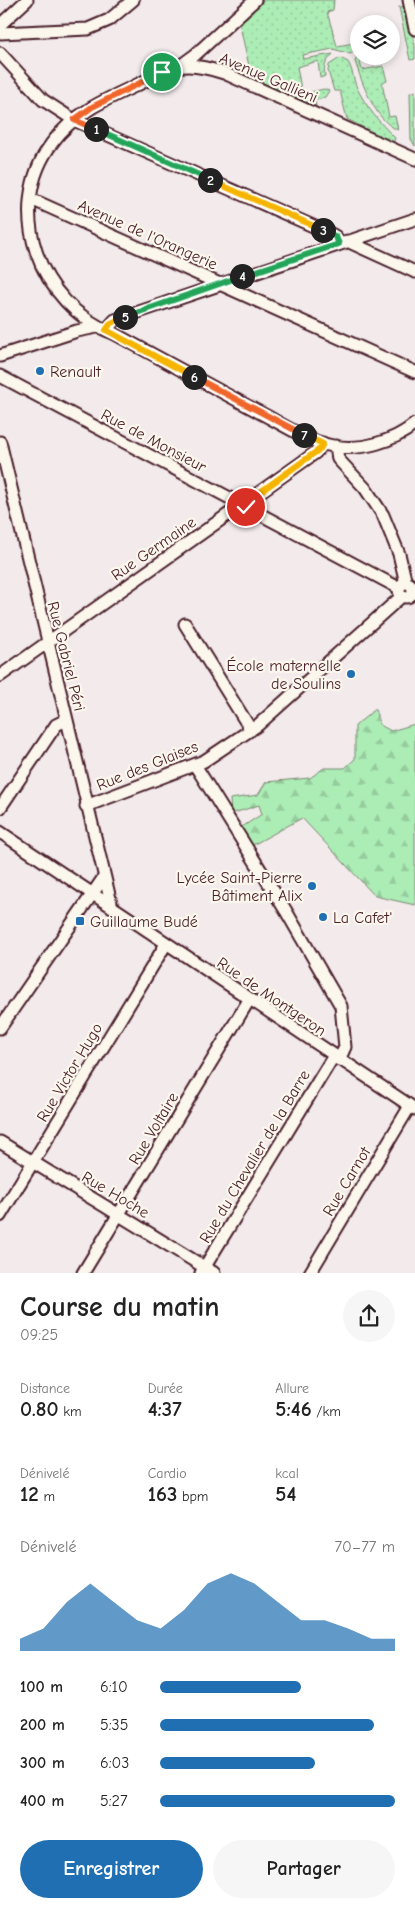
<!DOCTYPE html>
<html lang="fr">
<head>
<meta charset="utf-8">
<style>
	body { margin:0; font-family:"Comic Neue",sans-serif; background:#f6f6f6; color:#222; height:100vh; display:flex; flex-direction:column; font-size:19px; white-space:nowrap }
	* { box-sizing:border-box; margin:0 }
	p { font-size:16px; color:#767676 }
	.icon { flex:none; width:28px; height:28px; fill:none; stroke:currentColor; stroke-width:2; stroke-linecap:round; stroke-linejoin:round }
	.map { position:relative; height:1273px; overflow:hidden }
	.details { display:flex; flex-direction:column; background:#fff; flex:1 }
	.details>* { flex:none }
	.buttons { position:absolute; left:350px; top:15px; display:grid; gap:10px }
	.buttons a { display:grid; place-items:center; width:50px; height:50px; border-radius:50%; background:#fff; box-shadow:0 2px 8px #0003; font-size:25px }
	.pin { position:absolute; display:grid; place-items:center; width:42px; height:42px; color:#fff; margin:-21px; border:2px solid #fff; border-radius:50%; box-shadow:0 1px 5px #0007 }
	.km { position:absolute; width:25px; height:25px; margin:-12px; border-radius:50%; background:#222; color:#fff; font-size:14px; line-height:25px; text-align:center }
	.round { display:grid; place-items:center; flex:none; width:52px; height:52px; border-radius:26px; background:#f6f6f6 }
	.summary { display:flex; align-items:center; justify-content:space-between; height:85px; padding:0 20px }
	h1 { font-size:28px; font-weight:800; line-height:38px }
	.metrics { display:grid; grid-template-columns:repeat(3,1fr); gap:8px; height:85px; padding:5px 20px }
	.metrics div { display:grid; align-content:center }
	.metrics b { font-size:21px; font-weight:800 }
	.metrics small { font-size:14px; font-weight:400 }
	.metrics p { font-size:14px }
	.chart { height:140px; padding:10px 20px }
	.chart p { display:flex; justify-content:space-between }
	.chart svg { width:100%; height:90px; margin-top:5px; fill:#1f6fb2; opacity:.7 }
	.action { display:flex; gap:10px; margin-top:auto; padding:10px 20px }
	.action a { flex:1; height:58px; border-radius:30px; background:#1f6fb2; color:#fff; font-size:20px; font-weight:800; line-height:58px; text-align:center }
	.action a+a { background:#f6f6f6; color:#222 }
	ul { padding:0 20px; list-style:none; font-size:16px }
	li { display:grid; grid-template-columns:80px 60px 1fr; align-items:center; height:38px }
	li i { height:12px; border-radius:6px; background:#1f6fb2 }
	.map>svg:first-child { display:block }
	.grass { fill:url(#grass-dots); stroke:#7b8670 }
	.forest { fill:url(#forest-firs); stroke:#7b8670 }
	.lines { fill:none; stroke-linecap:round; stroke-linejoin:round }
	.minor-casing { stroke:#4a1f2b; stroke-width:15 }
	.minor { stroke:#fbf7ec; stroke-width:11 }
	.split-1-casing { stroke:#fff; stroke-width:10 }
	.split-2-casing { stroke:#fff; stroke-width:10 }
	.split-3-casing { stroke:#fff; stroke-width:10 }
	.split-4-casing { stroke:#fff; stroke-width:10 }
	.split-5-casing { stroke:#fff; stroke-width:10 }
	.split-6-casing { stroke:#fff; stroke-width:10 }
	.split-7-casing { stroke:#fff; stroke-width:10 }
	.split-8-casing { stroke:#fff; stroke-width:10 }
	.split-1 { stroke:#f0652b; stroke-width:6 }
	.split-2 { stroke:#22a559; stroke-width:6 }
	.split-3 { stroke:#f5b400; stroke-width:6 }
	.split-4 { stroke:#22a559; stroke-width:6 }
	.split-5 { stroke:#22a559; stroke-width:6 }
	.split-6 { stroke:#f5b400; stroke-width:6 }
	.split-7 { stroke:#f0652b; stroke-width:6 }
	.split-8 { stroke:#f5b400; stroke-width:6 }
	.poi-dot { fill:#1f6fb2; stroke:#fbf7ec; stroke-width:2 }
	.labels { text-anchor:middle; stroke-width:4.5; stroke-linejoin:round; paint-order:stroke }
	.street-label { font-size:16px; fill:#4a1f2b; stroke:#fbf7ec }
	.poi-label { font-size:16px; fill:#4a1f2b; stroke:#fbf7ec; text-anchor:start }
</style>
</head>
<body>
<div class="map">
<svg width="415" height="1273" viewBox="0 0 415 1273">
	<defs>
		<pattern id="grass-dots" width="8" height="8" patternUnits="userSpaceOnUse" patternTransform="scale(1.25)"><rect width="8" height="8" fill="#acedb6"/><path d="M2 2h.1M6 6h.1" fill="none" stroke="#96cb9d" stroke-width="1.8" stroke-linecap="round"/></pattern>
		<pattern id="forest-firs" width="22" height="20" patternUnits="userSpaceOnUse" patternTransform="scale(1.25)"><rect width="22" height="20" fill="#acedb6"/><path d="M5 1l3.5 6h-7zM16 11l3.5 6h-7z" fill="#96cb9d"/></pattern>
	</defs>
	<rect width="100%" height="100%" fill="#f2eaeb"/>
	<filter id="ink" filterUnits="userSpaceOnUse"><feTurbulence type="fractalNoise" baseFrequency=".02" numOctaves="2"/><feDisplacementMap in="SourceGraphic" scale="10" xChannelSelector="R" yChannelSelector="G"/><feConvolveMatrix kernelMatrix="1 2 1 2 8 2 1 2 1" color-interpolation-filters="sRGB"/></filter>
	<g filter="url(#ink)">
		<!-- grass -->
		<path class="grass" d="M263,0h71l-1,10 -6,2 10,34 17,-3 2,6 -5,5 -18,-5 -31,6 1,4 30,-5c-7,7 -10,12 -8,22l-5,2 -2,-17 -21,6 5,27 22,-5 5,2 -4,6 -10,4 1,5 -64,-27 -13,-57z
			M406,6l9,40v13l-5,1 -11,-53z
			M358,54l4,16 21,-4 4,15 -5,2 7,34 6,-1 3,14c-23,-9 -36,-47 -43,-69z
			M340,58l8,4c5,8 5,17 9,26 9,19 23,35 38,50l-2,5 -46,-24 -7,-28h-6l-6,-20 1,-6z"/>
		<!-- forest -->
		<path class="forest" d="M415,91v55l-4,-7 -1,-46z
			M375,709l5,16 11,6 24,-7v181l-40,-9 -73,-78 -51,28 -12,-17 23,-15 -3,-9 -28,9 -1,-15 28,-4 8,-13 44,-4 14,-10h21l10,-9v-33z"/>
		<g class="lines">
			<!-- minor casing -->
			<g class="minor-casing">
				<path id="minor" d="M409,0l6,29
					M0,25l27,-25
					M0,33l88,-4 21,-9 24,-20
					M0,53l43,47 31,20 257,114 5,3 3,7
					M180,66l15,-11 60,-55
					M415,159l-191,-86c-43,-14 -50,-6 -89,13 -31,14 -62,28 -83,57 -49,66 -13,162 61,190 48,26 96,52 144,78 24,12 49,30 76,35 28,5 60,-4 82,-22
					M31,199l384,173
					M347,241l68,31
					M106,330l9,-10 300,-101
					M0,356l77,-25 20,-4
					M0,376l399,212
					M0,442l112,465
					M336,446l2,13 27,29 18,27 16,39 7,29
					M399 590a7 7 0 1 1 14 0a7 7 0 1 1-14 0Z
					M185,624l66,106
					M0,676l315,-223 8,-10
					M195,765l91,146 55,95 4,41 -6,13
					M86,806l118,-45 54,-36 144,-129
					M0,808l56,-83 10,-5
					M0,832l415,277
					M0,1028l104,-151
					M0,1142l214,131
					M0,1216l166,-272
					M83,1273l166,-273
					M201,1273l132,-216
					M310,1273l100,-167"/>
			</g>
			<!-- minor -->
			<use href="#minor" class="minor"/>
		</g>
	</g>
	<g class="lines" filter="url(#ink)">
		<!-- split-1 casing -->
		<g class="split-1-casing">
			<path id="split-1" d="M96,129l-22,-9 18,-13 70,-35"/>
		</g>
		<!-- split-2 casing -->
		<g class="split-2-casing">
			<path id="split-2" d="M96,129l114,51"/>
		</g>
		<!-- split-3 casing -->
		<g class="split-3-casing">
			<path id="split-3" d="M210,180l113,50"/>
		</g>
		<!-- split-4 casing -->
		<g class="split-4-casing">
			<path id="split-4" d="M242,276l97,-32 -3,-7 -13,-7"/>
		</g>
		<!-- split-5 casing -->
		<g class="split-5-casing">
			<path id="split-5" d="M125,317l117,-41"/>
		</g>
		<!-- split-6 casing -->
		<g class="split-6-casing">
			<path id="split-6" d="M125,317l-14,6 -5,7 88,47"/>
		</g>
		<!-- split-7 casing -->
		<g class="split-7-casing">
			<path id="split-7" d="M194,377l110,58"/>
		</g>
		<!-- split-8 casing -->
		<g class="split-8-casing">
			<path id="split-8" d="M246,507l-4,-2 78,-56 3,-5 -19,-9"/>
		</g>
		<!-- split-1 -->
		<use href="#split-1" class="split-1"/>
		<!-- split-2 -->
		<use href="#split-2" class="split-2"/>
		<!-- split-3 -->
		<use href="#split-3" class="split-3"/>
		<!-- split-4 -->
		<use href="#split-4" class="split-4"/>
		<!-- split-5 -->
		<use href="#split-5" class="split-5"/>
		<!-- split-6 -->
		<use href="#split-6" class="split-6"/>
		<!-- split-7 -->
		<use href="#split-7" class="split-7"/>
		<!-- split-8 -->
		<use href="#split-8" class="split-8"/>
	</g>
	<!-- markers -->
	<g class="poi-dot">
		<circle cx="40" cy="371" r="5"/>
		<circle cx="351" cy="674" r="5"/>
		<circle cx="312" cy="886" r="5"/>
		<circle cx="323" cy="917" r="5"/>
		<rect x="75" y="916" width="10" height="10" rx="2.5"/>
	</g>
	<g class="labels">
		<!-- street labels -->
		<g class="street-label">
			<text transform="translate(269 77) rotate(23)" y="6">Avenue Gallieni</text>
			<text transform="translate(148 234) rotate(24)" y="6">Avenue de l'Orangerie</text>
			<text transform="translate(154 440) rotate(28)" y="6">Rue de Monsieur</text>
			<text transform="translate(153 548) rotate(-35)" y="6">Rue Germaine</text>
			<text transform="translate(67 656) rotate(76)" y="6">Rue Gabriel Péri</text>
			<text transform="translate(147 765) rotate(-22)" y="6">Rue des Glaises</text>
			<text transform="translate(272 996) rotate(34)" y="6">Rue de Montgeron</text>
			<text transform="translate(69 1072) rotate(-59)" y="6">Rue Victor Hugo</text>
			<text transform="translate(153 1128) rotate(-59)" y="6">Rue Voltaire</text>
			<text transform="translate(254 1156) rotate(-59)" y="6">Rue du Chevalier de la Barre</text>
			<text transform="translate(346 1181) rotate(-59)" y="6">Rue Carnot</text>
			<text transform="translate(116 1194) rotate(31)" y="6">Rue Hoche</text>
		</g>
		<!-- poi labels -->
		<g class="poi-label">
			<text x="50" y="377">Renault</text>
			<text x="341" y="671" text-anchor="end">École maternelle<tspan x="341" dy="18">de Soulins</tspan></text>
			<text x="302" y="883" text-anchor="end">Lycée Saint-Pierre<tspan x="302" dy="18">Bâtiment Alix</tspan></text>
			<text x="333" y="923">La Cafet'</text>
			<text x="90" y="927">Guillaume Budé</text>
		</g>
	</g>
</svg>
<div class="buttons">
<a><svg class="icon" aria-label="layers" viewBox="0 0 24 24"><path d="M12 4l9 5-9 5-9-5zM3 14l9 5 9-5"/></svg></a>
</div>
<div class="pin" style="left:162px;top:72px;background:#1e9e55"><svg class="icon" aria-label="arrive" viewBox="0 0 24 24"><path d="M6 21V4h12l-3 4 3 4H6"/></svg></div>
<div class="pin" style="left:246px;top:507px;background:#d93025"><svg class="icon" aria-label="check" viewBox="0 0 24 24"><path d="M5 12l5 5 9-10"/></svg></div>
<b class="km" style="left:96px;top:129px">1</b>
<b class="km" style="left:210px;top:180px">2</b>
<b class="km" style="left:323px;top:230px">3</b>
<b class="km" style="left:242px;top:276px">4</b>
<b class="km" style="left:125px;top:317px">5</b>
<b class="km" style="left:194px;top:377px">6</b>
<b class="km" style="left:304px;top:435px">7</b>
</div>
<section class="details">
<div class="summary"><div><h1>Course du matin</h1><p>09:25</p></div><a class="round"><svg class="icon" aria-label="share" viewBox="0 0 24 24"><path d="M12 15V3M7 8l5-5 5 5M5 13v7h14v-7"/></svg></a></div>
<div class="metrics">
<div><p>Distance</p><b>0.80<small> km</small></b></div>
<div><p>Durée</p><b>4:37</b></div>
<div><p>Allure</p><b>5:46<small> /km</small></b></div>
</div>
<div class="metrics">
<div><p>Dénivelé</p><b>12<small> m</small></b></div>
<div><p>Cardio</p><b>163<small> bpm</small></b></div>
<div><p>kcal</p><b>54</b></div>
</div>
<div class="chart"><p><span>Dénivelé</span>70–77 m</p>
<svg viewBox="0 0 160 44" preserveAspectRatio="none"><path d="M0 44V38L10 33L20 20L30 11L40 20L50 29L60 33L70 24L80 11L90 6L100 11L110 20L120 29L130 29L140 33L150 38L160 38V44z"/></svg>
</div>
<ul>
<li><b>100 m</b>6:10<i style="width:60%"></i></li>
<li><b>200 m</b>5:35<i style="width:91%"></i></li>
<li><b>300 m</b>6:03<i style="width:66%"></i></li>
<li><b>400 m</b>5:27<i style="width:100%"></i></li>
</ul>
<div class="action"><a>Enregistrer</a><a>Partager</a></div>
</section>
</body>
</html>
